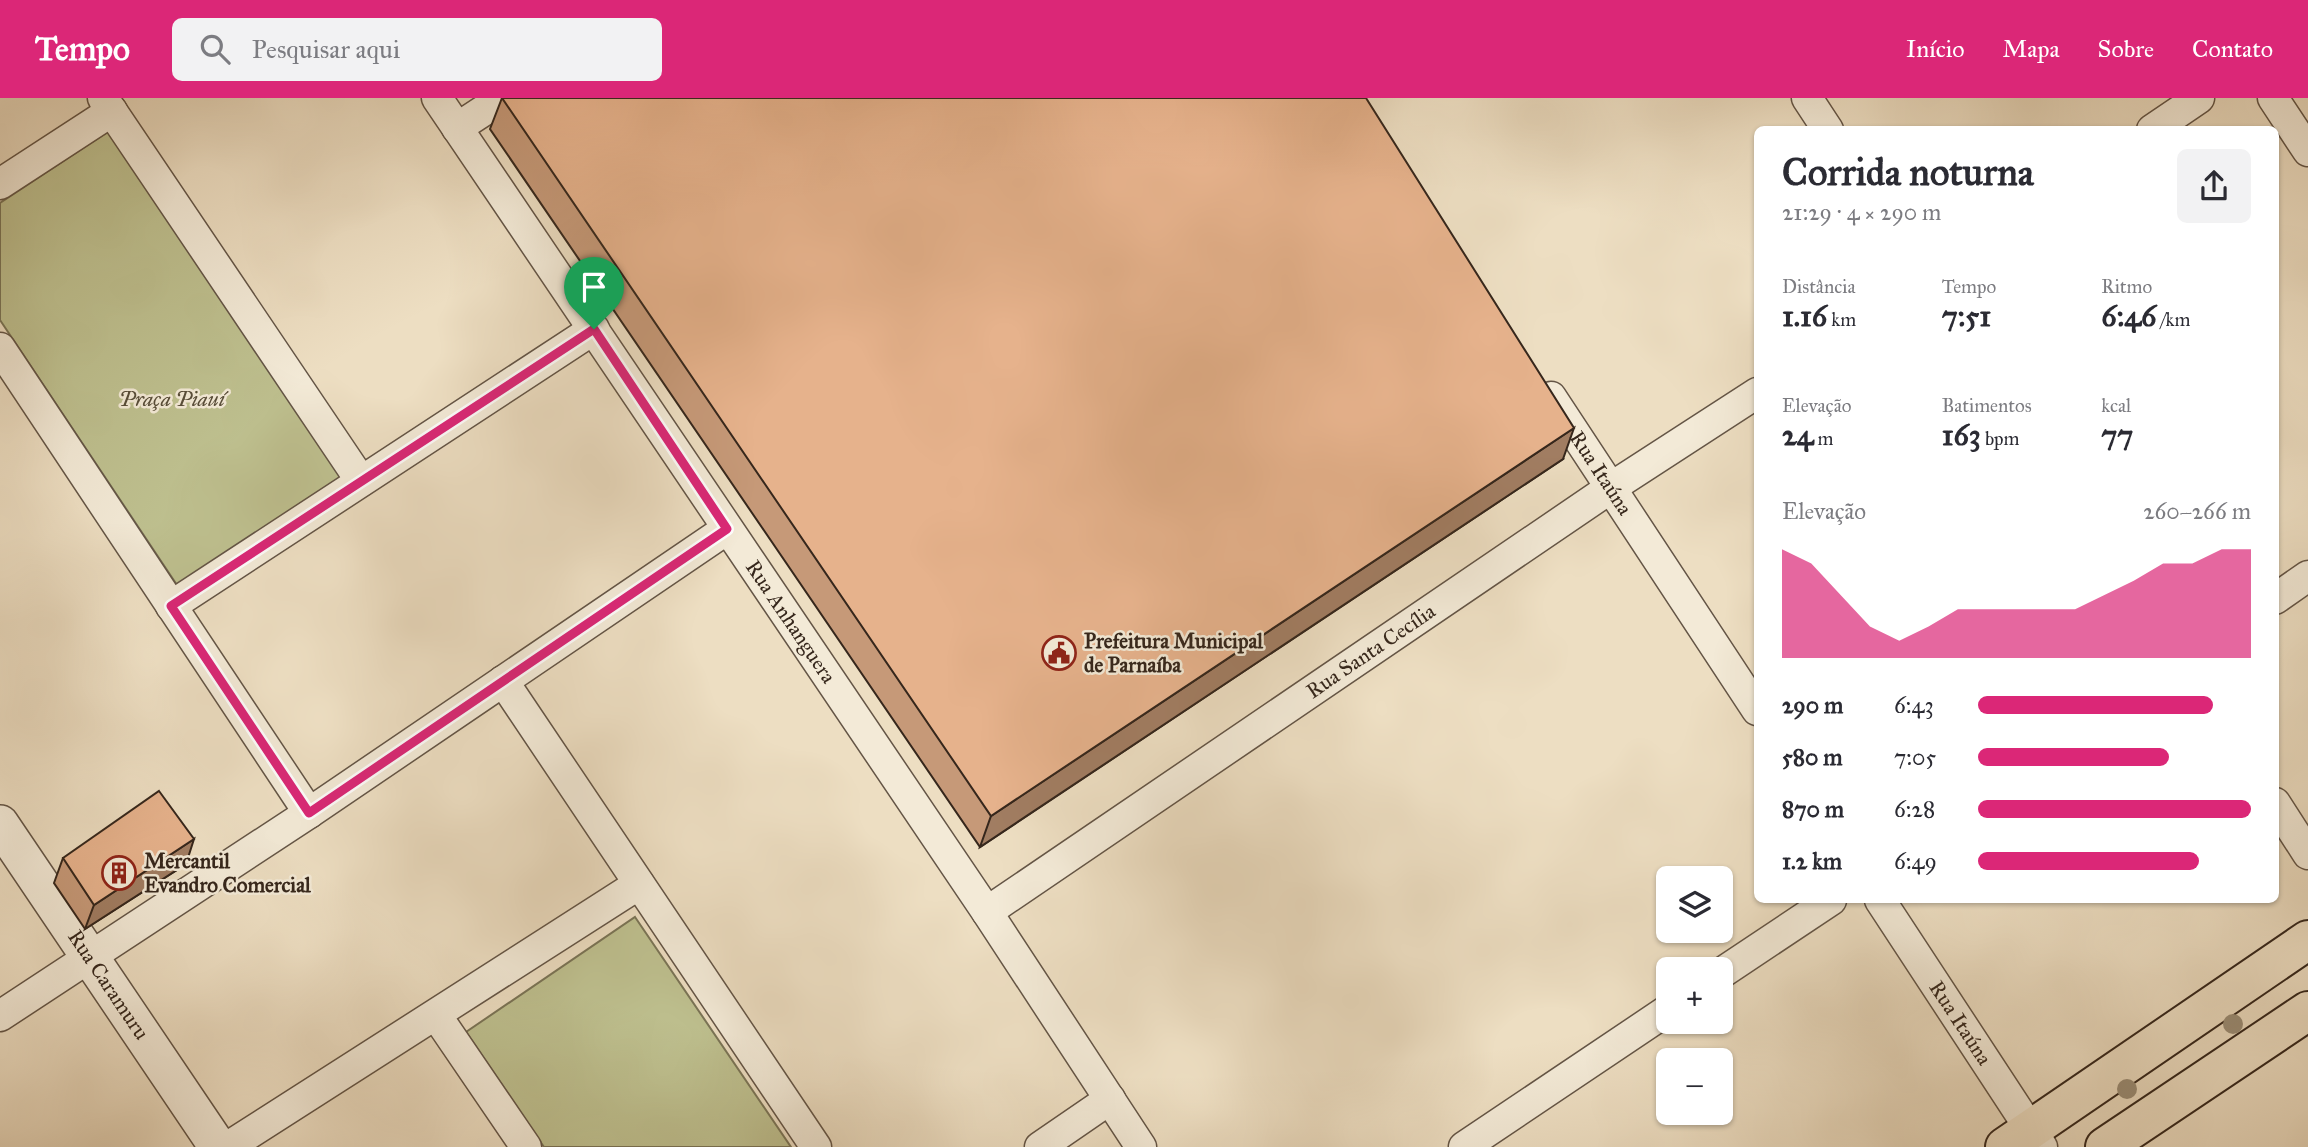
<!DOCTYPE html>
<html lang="pt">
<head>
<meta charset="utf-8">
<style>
	body { margin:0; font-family:"IM FELL Great Primer",serif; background:#f2f2f3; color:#2b2b33; height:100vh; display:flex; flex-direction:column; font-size:26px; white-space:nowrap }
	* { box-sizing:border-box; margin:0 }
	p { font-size:23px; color:#7c7c81 }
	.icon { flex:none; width:38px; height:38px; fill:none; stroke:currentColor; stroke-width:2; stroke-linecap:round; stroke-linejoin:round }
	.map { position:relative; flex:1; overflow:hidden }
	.side { position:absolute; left:1754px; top:28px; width:525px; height:777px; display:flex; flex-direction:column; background:#fff; border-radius:10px; box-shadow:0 2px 5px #0004 }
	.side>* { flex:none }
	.tools { position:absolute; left:1656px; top:768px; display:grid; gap:14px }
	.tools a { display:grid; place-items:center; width:77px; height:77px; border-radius:10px; background:#fff; box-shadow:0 2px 5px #0004; font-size:35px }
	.pin { position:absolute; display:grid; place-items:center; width:60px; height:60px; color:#fff; margin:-72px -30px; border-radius:50% 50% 50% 0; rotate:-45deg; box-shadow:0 0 7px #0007 }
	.pin .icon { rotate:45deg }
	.round { display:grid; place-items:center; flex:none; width:74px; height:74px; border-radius:10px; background:#f2f2f3 }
	.overview { display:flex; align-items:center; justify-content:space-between; height:119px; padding:0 28px }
	h1 { font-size:38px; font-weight:800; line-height:52px }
	.metrics { display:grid; grid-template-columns:repeat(3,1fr); gap:10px; height:119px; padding:7px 28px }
	.metrics div { display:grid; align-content:center }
	.metrics b { font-size:30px; font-weight:800 }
	.metrics small { font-size:19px; font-weight:400 }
	.metrics p { font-size:19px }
	.chart { height:196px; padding:14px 28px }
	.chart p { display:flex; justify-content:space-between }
	.chart svg { width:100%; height:126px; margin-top:7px; fill:#db2777; opacity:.7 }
	ul { padding:0 28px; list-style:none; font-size:23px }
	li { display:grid; grid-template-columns:112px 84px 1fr; align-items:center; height:52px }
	li i { height:18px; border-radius:9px; background:#db2777 }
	header { display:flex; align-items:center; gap:42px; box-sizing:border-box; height:98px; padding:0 35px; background:#db2777; color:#fff }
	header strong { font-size:33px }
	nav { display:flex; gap:38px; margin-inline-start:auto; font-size:24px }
	.search { width:490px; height:63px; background:#f2f2f3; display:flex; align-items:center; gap:18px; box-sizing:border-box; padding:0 24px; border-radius:10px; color:#7c7c81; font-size:26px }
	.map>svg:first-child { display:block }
	.green { fill:#bec08f; stroke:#7a7456; stroke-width:2 }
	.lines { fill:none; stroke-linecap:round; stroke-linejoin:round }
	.minor-casing { stroke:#645546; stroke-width:33 }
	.tertiary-casing { stroke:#645546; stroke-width:40 }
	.primary-casing { stroke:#36271c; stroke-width:42 }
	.minor { stroke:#f3ead7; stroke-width:30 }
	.tertiary { stroke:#f3ead7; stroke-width:37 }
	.primary { stroke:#eddec2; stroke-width:38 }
	.tree { fill:#9b8e77 }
	.wall { fill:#c69978; stroke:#36271c; stroke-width:2 }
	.shaded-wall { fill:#a17d62; stroke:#36271c; stroke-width:2 }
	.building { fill:#e6b28c; stroke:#36271c; stroke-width:2 }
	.route-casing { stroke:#fff; stroke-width:14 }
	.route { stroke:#db2777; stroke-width:9 }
	.labels { text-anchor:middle; stroke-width:5; stroke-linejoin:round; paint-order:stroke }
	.park-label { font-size:21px; font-style:italic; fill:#584d39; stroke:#f3ead7 }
	.street-label { font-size:21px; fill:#36271c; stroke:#f3ead7 }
	.poi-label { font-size:21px; font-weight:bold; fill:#36271c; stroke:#f3ead7; text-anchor:start }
</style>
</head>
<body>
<header>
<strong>Tempo</strong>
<div class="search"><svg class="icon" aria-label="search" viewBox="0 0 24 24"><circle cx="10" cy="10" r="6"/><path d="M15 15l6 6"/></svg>Pesquisar aqui</div>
<nav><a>Início</a><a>Mapa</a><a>Sobre</a><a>Contato</a></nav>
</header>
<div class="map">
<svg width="2308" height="1049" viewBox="0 0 2308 1049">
	<rect width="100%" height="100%" fill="#eddec2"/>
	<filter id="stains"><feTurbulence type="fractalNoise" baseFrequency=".00286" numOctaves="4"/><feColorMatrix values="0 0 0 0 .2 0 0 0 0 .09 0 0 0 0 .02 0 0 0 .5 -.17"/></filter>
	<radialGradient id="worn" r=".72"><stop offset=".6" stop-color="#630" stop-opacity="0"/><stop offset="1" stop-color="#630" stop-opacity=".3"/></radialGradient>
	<!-- green -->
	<path class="green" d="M112,31l232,350 -165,109 -179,-268v-117z
		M635,819l156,230h-247l-78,-115z"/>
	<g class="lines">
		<!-- minor casing -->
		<g class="minor-casing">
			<g id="minor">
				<path d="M103,0l258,383"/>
				<path id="s1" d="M437,0l550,814 154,235"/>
				<path d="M1807,0l21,32"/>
				<path d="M2273,0l35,53"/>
				<path d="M457,30l46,-30"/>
				<path d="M2152,32l47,-32"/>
				<path d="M0,86l112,-73"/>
				<path d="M0,250l309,465"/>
				<path id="s2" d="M1551,299l206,313"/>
				<path d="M2275,501l33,-23"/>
				<path d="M171,508l423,-277"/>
				<path d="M503,583l313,466"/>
				<path d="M2275,705l33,51"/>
				<path id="s3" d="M1880,802l162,247"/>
				<path id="s4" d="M987,814l625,-425 145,-94"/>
				<path d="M1720,876l111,-74"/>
				<path d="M436,917l90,132"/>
				<path d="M0,918l309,-203 418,-284"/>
				<path d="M228,1049l411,-263"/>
				<path d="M1040,1049l70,-48"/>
				<path d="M1464,1049l204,-137"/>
			</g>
		</g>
		<!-- tertiary casing -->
		<g class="tertiary-casing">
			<g id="tertiary">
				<path id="s5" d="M0,726l218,323"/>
			</g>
		</g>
		<!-- primary casing -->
		<g class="primary-casing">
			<path id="primary" d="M2005,1049l303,-207
				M2105,1049l203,-136"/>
		</g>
		<!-- minor -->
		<use href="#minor" class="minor"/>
		<!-- tertiary -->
		<use href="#tertiary" class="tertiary"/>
		<!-- primary -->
		<use href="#primary" class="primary"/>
	</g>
	<!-- trees -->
	<g class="tree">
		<circle cx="2233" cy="926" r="10"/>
		<circle cx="2127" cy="991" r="10"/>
	</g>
	<!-- wall -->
	<path class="wall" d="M502,0l1061,361 -583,388 -490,-718z
		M63,760l123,6 -101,65 -31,-46z"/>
	<!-- shaded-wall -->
	<path class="shaded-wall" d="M1574,330l-11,31 -583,388 11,-31z
		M194,741l-8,25 -101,65 9,-24z"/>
	<!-- building -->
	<path class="building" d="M502,0h864l208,330 -583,388z
		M159,693l35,48 -100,66 -31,-47z"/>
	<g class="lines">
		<!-- route casing -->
		<g class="route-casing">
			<path id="route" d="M594,231l133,200 -418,284 -138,-207z"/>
		</g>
		<!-- route -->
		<use href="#route" class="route"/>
	</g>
	<!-- icons -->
	<defs>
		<g id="civic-ring" transform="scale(1.75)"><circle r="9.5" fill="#f3ead7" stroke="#8f2418" stroke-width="1.5"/><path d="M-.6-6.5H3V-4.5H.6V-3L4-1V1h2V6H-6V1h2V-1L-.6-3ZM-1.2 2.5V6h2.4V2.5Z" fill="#8f2418"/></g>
		<g id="building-ring" transform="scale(1.75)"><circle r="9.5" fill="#f3ead7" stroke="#8f2418" stroke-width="1.5"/><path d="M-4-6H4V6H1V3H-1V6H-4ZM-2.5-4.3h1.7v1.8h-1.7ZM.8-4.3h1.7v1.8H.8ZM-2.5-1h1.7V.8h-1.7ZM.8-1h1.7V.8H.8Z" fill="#8f2418"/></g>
	</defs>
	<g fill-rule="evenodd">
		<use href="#civic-ring" x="1059" y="555"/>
		<use href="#building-ring" x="119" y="775"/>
	</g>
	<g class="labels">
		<!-- park labels -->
		<g class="park-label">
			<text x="172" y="308">Praça Piauí</text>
		</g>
		<!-- street labels -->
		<g class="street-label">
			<text dy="7" stroke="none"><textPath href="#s2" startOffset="91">Rua Itaúna</textPath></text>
			<text dy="7" stroke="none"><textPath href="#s1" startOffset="632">Rua Anhanguera</textPath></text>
			<text dy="7" stroke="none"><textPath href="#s4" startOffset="464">Rua Santa Cecília</textPath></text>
			<text dy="7" stroke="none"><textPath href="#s5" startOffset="194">Rua Caramuru</textPath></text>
			<text dy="7" stroke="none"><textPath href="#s3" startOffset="147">Rua Itaúna</textPath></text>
		</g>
		<!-- poi labels -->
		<g class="poi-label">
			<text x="1084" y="550">Prefeitura Municipal<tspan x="1084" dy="24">de Parnaíba</tspan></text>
			<text x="144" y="770">Mercantil<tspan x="144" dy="24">Evandro Comercial</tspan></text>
		</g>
	</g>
	<rect width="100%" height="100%" filter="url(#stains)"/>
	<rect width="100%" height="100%" fill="url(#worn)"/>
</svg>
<div class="tools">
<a><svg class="icon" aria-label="layers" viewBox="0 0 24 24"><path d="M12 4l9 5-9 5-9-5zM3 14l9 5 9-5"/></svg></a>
<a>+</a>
<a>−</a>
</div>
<div class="pin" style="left:594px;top:231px;background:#1e9e55"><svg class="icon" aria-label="arrive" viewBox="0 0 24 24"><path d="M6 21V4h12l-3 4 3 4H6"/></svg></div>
<section class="side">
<div class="overview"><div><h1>Corrida noturna</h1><p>21:29 · 4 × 290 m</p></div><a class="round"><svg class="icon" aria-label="share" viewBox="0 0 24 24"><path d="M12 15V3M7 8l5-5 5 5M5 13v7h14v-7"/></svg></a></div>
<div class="metrics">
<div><p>Distância</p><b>1.16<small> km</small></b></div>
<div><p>Tempo</p><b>7:51</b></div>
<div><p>Ritmo</p><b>6:46<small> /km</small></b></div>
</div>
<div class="metrics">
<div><p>Elevação</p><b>24<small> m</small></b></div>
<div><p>Batimentos</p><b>163<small> bpm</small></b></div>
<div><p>kcal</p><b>77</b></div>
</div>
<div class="chart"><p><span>Elevação</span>260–266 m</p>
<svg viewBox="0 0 160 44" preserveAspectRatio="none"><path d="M0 44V6L10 11L20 22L30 33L40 38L50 33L60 27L70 27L80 27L90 27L100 27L110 22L120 17L130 11L140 11L150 6L160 6V44z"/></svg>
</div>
<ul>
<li><b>290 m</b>6:43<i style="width:86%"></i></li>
<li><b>580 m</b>7:05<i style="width:70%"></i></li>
<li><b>870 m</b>6:28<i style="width:100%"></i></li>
<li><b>1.2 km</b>6:49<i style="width:81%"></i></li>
</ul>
</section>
</div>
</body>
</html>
